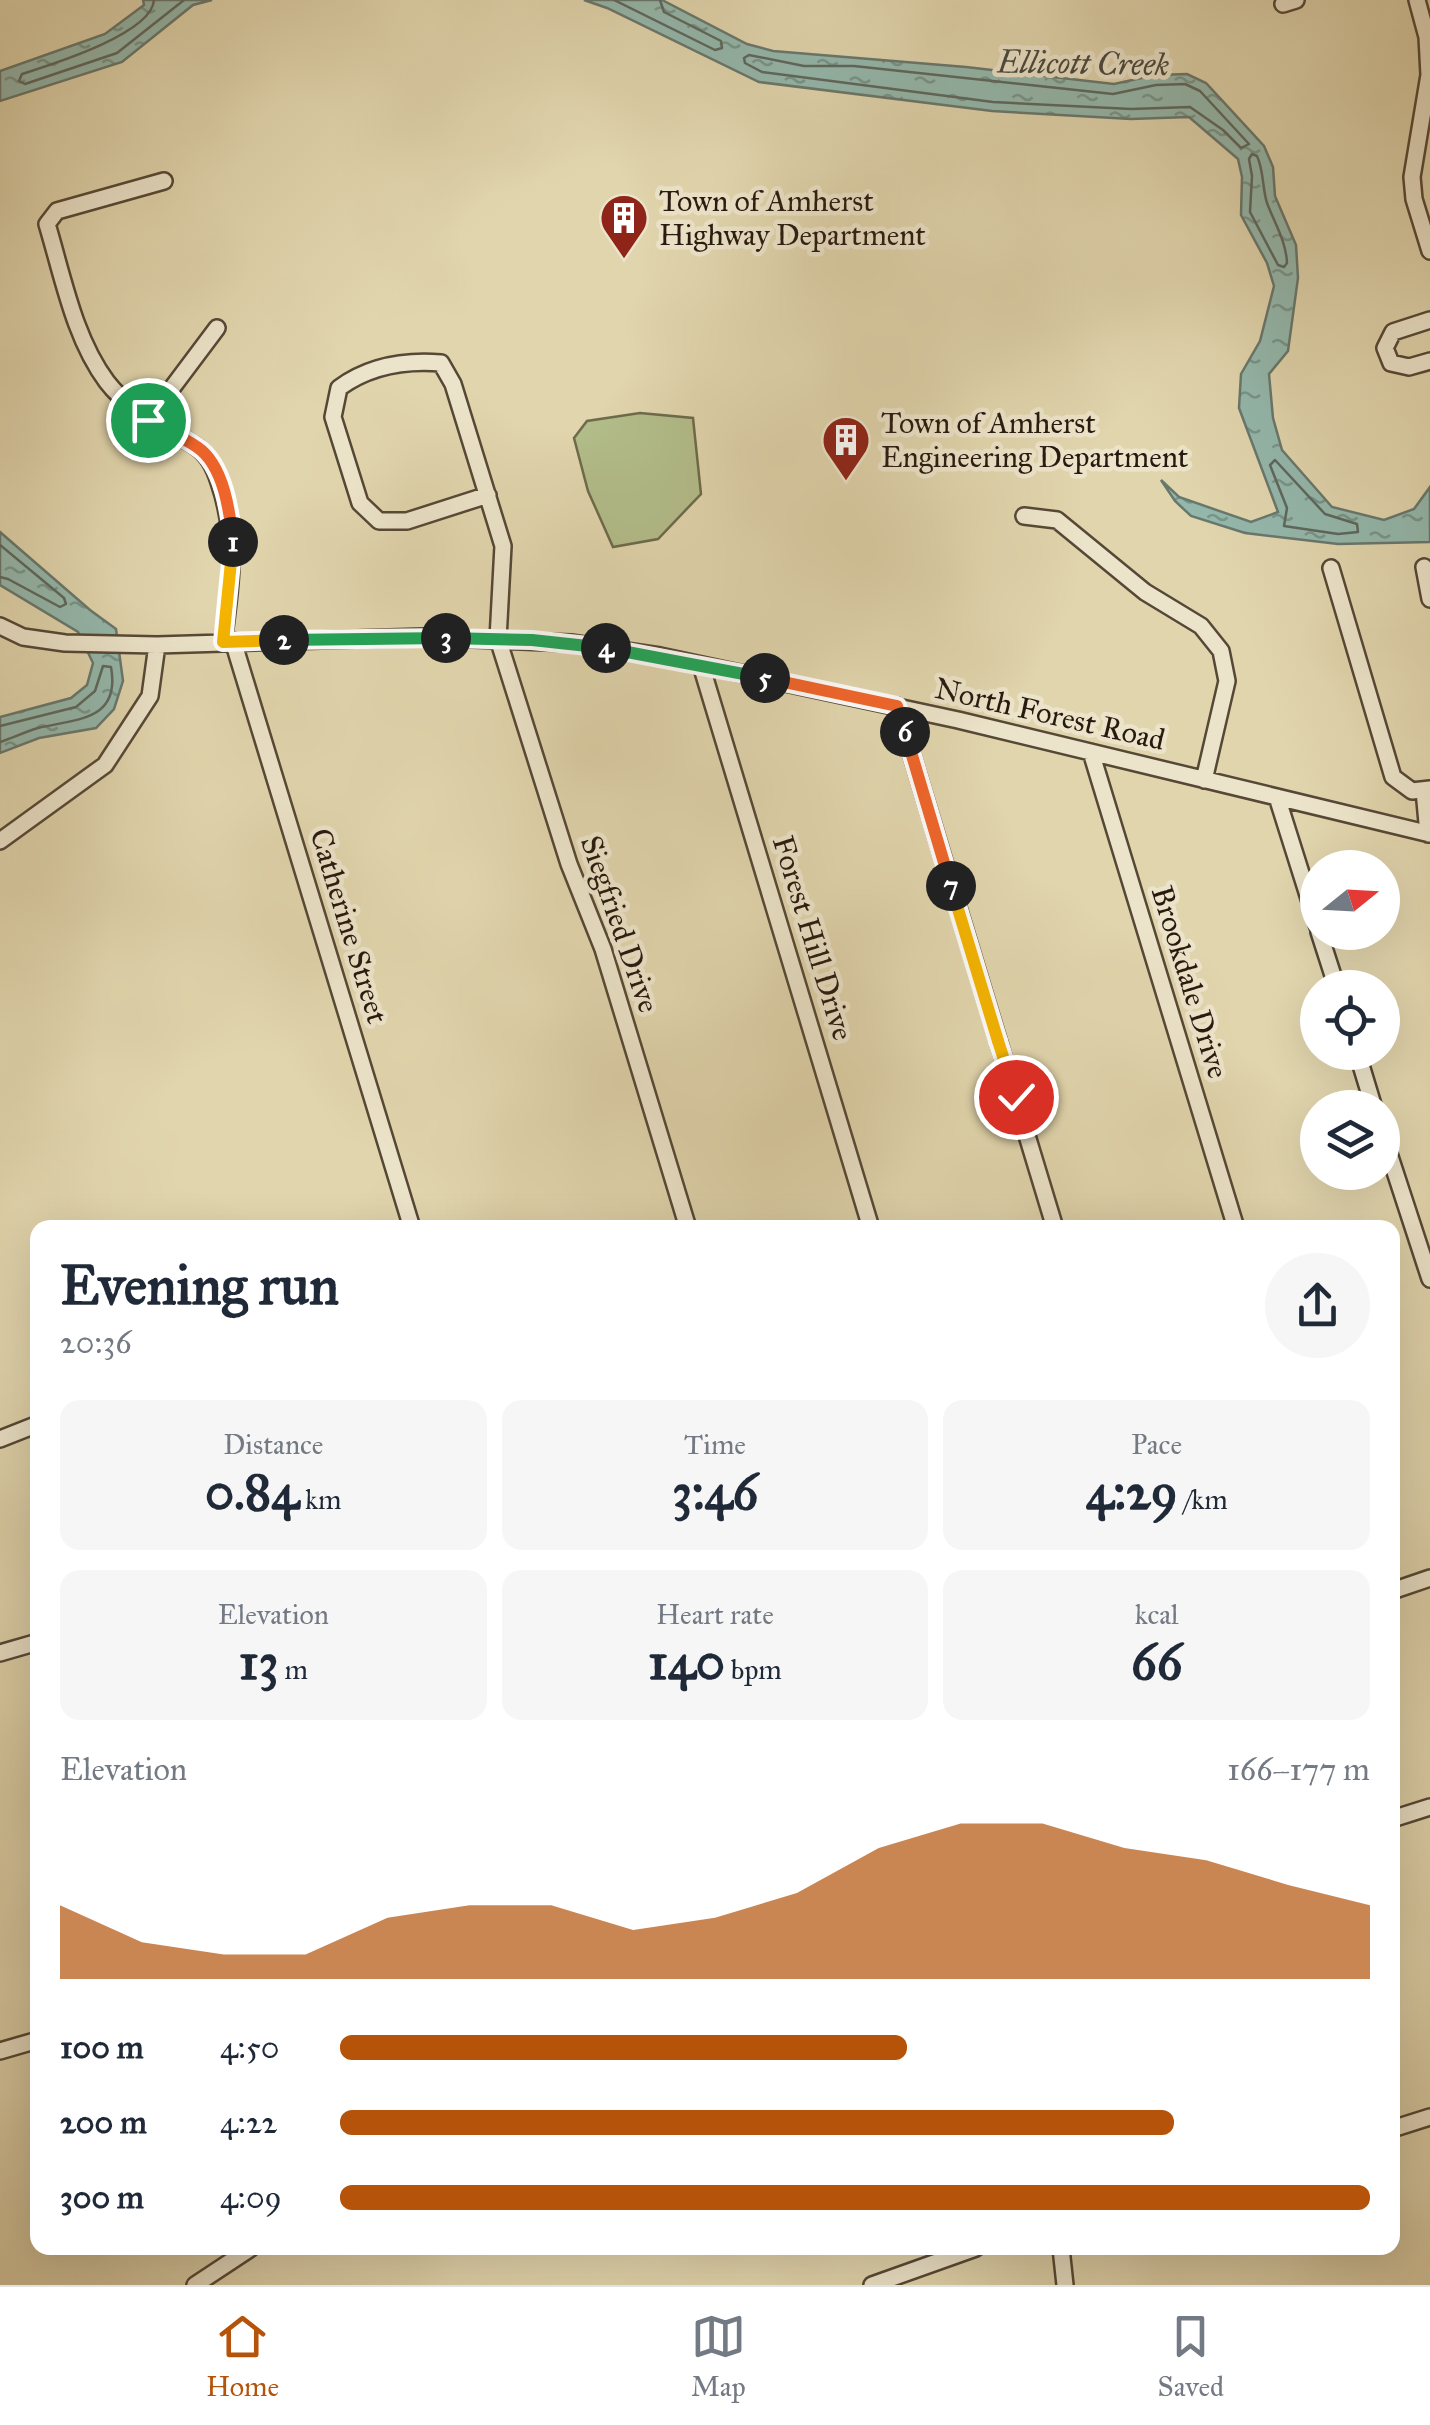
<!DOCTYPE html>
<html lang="en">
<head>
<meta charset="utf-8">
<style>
	body { margin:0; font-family:"IM FELL Great Primer",serif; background:#f6f6f7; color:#1f2937; height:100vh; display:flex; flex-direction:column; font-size:38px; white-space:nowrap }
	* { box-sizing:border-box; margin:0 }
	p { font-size:32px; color:#747a83 }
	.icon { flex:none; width:55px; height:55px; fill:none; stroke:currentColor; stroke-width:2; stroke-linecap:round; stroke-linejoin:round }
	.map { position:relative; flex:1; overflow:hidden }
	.details { position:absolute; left:30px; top:1220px; width:1370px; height:1035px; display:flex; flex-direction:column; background:#fff; border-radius:20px; box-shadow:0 10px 40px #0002 }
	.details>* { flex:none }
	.needle { width:65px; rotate:72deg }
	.fabs { position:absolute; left:1300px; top:850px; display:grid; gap:20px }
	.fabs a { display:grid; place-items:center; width:100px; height:100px; border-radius:50%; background:#fff; box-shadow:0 10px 40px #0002; font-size:50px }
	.pin { position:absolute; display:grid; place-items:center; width:85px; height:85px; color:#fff; margin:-42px; border:5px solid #fff; border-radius:50%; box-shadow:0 2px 10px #0007 }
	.km { position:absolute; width:50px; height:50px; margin:-25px; border-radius:50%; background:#222; color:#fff; font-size:28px; line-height:50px; text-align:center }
	.round { display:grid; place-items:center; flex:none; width:105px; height:105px; border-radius:52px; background:#f6f6f7 }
	.headline { display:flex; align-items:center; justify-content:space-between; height:170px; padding:0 30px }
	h1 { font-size:55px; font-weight:800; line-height:75px }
	.figures { display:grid; grid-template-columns:repeat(3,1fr); gap:15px; height:170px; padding:10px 30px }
	.figures div { display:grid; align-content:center; border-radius:20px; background:#f6f6f7; text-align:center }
	.figures b { font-size:50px; font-weight:800 }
	.figures small { font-size:28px; font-weight:400 }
	.figures p { font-size:28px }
	.chart { height:280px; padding:20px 30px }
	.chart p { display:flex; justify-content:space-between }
	.chart svg { width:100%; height:180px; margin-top:10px; fill:#b45309; opacity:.7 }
	ul { padding:0 30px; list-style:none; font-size:32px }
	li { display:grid; grid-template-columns:160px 120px 1fr; align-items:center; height:75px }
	li i { height:25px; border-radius:12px; background:#b45309 }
	.dock { display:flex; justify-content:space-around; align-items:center; height:140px; border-top:2px solid #e0e1e3; background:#fff; font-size:28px; color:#747a83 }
	.dock a { display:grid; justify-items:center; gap:5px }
	.dock .current { color:#b45309 }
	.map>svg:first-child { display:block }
	.pitch { fill:#b2bd8a; stroke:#6d6b4c; stroke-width:2.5 }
	.water { fill:url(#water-ripples); stroke:#69786d; stroke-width:2.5 }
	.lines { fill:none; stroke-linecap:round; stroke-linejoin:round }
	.shore { stroke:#5e685e; stroke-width:2.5 }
	.minor-casing { stroke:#564836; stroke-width:20 }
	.minor { stroke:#ece4ca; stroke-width:15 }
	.split-1-casing { stroke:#fff; stroke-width:20 }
	.split-2-casing { stroke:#fff; stroke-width:20 }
	.split-3-casing { stroke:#fff; stroke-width:20 }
	.split-4-casing { stroke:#fff; stroke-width:20 }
	.split-5-casing { stroke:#fff; stroke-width:20 }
	.split-6-casing { stroke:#fff; stroke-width:20 }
	.split-7-casing { stroke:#fff; stroke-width:20 }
	.split-8-casing { stroke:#fff; stroke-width:20 }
	.split-9-casing { stroke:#fff; stroke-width:20 }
	.split-1 { stroke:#f0652b; stroke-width:12 }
	.split-2 { stroke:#f5b400; stroke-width:12 }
	.split-3 { stroke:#22a559; stroke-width:12 }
	.split-4 { stroke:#22a559; stroke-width:12 }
	.split-5 { stroke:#22a559; stroke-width:12 }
	.split-6 { stroke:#f0652b; stroke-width:12 }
	.split-7 { stroke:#f0652b; stroke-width:12 }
	.split-8 { stroke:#f5b400; stroke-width:12 }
	.split-9 { stroke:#f5b400; stroke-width:12 }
	.labels { text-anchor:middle; stroke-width:9; stroke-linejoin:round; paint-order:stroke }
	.poi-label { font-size:30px; fill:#28190f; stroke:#ece4ca; text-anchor:start }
	.street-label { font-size:30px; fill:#28190f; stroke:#ece4ca }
	.water-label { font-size:32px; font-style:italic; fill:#48493e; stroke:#ece4ca }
</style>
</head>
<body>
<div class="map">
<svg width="1430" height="2285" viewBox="0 0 1430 2285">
	<defs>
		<pattern id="water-ripples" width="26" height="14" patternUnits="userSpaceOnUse" patternTransform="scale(2.5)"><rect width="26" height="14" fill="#94b8ac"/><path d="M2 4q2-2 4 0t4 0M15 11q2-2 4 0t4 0" fill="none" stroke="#79958a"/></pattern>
	</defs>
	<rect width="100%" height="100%" fill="#e1d5ad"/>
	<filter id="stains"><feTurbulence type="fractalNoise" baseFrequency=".002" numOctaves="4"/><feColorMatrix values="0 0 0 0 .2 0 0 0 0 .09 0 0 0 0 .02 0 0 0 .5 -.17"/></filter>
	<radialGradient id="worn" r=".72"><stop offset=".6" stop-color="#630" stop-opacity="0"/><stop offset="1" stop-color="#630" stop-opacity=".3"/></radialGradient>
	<!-- pitch -->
	<path class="pitch" d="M640,413l53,5 8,76 -43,45 -45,8 -25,-56 -14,-53 13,-17z"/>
	<!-- water -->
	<path class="water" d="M143,0h69l-19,5 -71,57 -122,39v-30l105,-37 39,-29z
		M584,0h78l85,44 26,7 193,16 148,17 41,-9 32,-1 19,9 58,63 9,21 2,29 21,49 2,33 -10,73 -19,23 4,44 9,32 50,57 52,13 30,-11 16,-22v55l-92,2 -93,-11 -54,-17 -16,-15 -14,-21 18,17 72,25 27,-10 -39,-104 2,-34 19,-33 14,-55 -7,-23 -26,-48 1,-38 -4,-18 -49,-42 -58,2 -139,-8 -233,-29 -152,-74z
		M0,532l90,78 26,19 7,52 -9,28 -18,19 -57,10 -39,15v-36l71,-19 16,-13 6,-22 -15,-31 -78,-47z"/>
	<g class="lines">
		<!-- shore -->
		<path class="shore" d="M154,0c-2,34 -104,65 -132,74l-3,7 6,3 92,-31 67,-53
			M614,0l101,50 7,-2 -1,-7 -57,-29 -4,-12
			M749,55l55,11h50l259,28 43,-9 29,-1 15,7 49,53 -8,4 -18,-18 -33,-23 -59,2 -138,-7 -231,-30 -17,-9 -1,-5z
			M1252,154l5,2c7,15 5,31 10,47 8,21 19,38 20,60l-3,4 -6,-2 -28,-53 2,-36 -3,-17z
			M1275,460l50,54 32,10 1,8 -20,2 -54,-8 3,-18 -17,-43z
			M0,545l64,53 2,6 -6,3 -52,-28 -8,-2
			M0,726l76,-19 19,-16 8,-25 8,1c10,55 -37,52 -73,61 -13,4 -26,10 -38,14"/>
		<!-- minor casing -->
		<g class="minor-casing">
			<path id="minor" d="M1417,0l10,37 2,38 -17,102 2,22 16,52
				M1283,4l13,-4
				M164,181l-107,30 -10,13c16,53 27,114 60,158 24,31 56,43 87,63 14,9 20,22 25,37 19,55 12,104 4,160
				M1430,320l-37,12 -8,16 6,15 18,4 21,-6
				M148,420l69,-92
				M488,495l-81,26h-28l-19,-18 -27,-86 6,-29c30,-22 65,-28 102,-25l12,21 50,162 -5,93 71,225 34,85 85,279
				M1024,516l33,4 88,72 56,34 20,25 6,30 -23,99
				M1424,567l6,32
				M1331,568l62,209 19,14 18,-2
				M0,626l23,11 42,6 92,2 266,-8 148,6 89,13 298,64 472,114
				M233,641l179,587
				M701,665l170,563
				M897,706l158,522
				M1091,752l145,476
				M1424,790l4,44
				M1277,797l41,130
				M0,841l105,-76 45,-69 7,-51
				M1319,932l18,56
				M1357,1052l17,56
				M1382,1132l48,147
				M0,1439l38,-15
				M1392,1591l38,-13
				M0,1653l38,-11
				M1392,1819l38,-12
				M0,2051l38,-11
				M1392,2129l38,-12
				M1061,2248l4,37
				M195,2285l56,-37
				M872,2285l104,-37"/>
		</g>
		<!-- minor -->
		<use href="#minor" class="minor"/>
	</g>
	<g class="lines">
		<!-- split-1 casing -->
		<g class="split-1-casing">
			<path id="split-1" d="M148,420c16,10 34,16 49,27 27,18 33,66 36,95"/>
		</g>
		<!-- split-2 casing -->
		<g class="split-2-casing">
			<path id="split-2" d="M233,542l-10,100 61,-2"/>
		</g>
		<!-- split-3 casing -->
		<g class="split-3-casing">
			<path id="split-3" d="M284,640l162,-2"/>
		</g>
		<!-- split-4 casing -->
		<g class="split-4-casing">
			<path id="split-4" d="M446,638l86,2 74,8"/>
		</g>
		<!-- split-5 casing -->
		<g class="split-5-casing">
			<path id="split-5" d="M606,648l159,30"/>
		</g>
		<!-- split-6 casing -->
		<g class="split-6-casing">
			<path id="split-6" d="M765,678l132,28 8,26"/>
		</g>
		<!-- split-7 casing -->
		<g class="split-7-casing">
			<path id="split-7" d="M905,732l46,154"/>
		</g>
		<!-- split-8 casing -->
		<g class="split-8-casing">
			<path id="split-8" d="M951,886l47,155"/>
		</g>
		<!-- split-9 casing -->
		<g class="split-9-casing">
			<path id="split-9" d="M998,1041l18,56"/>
		</g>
		<!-- split-1 -->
		<use href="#split-1" class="split-1"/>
		<!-- split-2 -->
		<use href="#split-2" class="split-2"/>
		<!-- split-3 -->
		<use href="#split-3" class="split-3"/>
		<!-- split-4 -->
		<use href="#split-4" class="split-4"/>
		<!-- split-5 -->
		<use href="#split-5" class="split-5"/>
		<!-- split-6 -->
		<use href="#split-6" class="split-6"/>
		<!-- split-7 -->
		<use href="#split-7" class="split-7"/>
		<!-- split-8 -->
		<use href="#split-8" class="split-8"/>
		<!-- split-9 -->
		<use href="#split-9" class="split-9"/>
	</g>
	<!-- icons -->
	<defs>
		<g id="building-pin" transform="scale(2.5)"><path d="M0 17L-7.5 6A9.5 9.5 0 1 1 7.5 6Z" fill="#8f2418" stroke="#ece4ca"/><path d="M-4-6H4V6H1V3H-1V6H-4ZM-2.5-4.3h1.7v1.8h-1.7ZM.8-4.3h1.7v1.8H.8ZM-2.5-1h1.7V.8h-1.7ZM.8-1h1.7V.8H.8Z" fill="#fff"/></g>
	</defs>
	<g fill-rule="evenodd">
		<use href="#building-pin" x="624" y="218"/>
		<use href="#building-pin" x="846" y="440"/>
	</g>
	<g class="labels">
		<!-- poi labels -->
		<g class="poi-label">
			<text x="659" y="211">Town of Amherst<tspan x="659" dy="34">Highway Department</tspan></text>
			<text x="881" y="433">Town of Amherst<tspan x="881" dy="34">Engineering Department</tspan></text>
		</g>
		<!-- street labels -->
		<g class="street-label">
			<text transform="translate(1050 714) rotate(13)" y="10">North Forest Road</text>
			<text transform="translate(620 924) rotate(71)" y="10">Siegfried Drive</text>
			<text transform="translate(349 926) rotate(73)" y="10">Catherine Street</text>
			<text transform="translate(813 938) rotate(73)" y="10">Forest Hill Drive</text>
			<text transform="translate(1190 982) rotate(73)" y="10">Brookdale Drive</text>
		</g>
		<!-- water labels -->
		<g class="water-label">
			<text transform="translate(1083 63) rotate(1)" y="11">Ellicott Creek</text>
		</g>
	</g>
	<rect width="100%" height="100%" filter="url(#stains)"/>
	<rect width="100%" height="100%" fill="url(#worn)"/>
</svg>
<div class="fabs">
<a><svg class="needle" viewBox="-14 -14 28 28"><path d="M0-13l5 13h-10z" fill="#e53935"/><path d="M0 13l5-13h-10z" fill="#747a83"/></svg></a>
<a><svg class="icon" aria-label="locate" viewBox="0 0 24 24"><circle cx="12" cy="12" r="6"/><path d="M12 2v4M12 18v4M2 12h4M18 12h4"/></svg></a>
<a><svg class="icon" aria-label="layers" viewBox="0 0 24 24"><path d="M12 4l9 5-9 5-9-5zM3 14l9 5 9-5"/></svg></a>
</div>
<div class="pin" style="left:148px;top:420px;background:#1e9e55"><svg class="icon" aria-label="arrive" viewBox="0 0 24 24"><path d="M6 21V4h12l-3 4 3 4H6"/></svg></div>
<div class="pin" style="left:1016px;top:1097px;background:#d93025"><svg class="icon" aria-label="check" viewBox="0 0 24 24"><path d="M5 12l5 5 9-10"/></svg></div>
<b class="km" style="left:233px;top:542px">1</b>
<b class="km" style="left:284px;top:640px">2</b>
<b class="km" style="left:446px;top:638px">3</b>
<b class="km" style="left:606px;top:648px">4</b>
<b class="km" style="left:765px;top:678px">5</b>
<b class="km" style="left:905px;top:732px">6</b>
<b class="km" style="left:951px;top:886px">7</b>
<section class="details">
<div class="headline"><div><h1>Evening run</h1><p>20:36</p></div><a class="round"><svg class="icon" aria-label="share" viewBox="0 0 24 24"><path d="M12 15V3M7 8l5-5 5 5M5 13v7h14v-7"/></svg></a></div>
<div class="figures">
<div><p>Distance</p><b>0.84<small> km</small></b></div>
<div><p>Time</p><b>3:46</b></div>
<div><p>Pace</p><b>4:29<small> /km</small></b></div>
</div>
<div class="figures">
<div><p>Elevation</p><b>13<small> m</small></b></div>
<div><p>Heart rate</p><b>140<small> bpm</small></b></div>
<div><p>kcal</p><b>66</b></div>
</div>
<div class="chart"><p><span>Elevation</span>166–177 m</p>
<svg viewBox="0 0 160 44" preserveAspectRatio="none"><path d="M0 44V26L10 35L20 38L30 38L40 29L50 26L60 26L70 32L80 29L90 23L100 12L110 6L120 6L130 12L140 15L150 21L160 26V44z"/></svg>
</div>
<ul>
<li><b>100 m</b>4:50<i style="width:55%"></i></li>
<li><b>200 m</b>4:22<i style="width:81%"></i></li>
<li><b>300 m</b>4:09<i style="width:100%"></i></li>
</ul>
</section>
</div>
<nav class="dock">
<a class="current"><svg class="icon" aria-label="home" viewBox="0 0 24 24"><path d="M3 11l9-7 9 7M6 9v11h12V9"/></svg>Home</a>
<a><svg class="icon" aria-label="map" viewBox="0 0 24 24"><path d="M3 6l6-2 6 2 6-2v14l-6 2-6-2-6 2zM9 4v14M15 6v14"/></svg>Map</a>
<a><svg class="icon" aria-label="saved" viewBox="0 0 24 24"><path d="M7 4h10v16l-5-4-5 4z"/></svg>Saved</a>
</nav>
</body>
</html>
